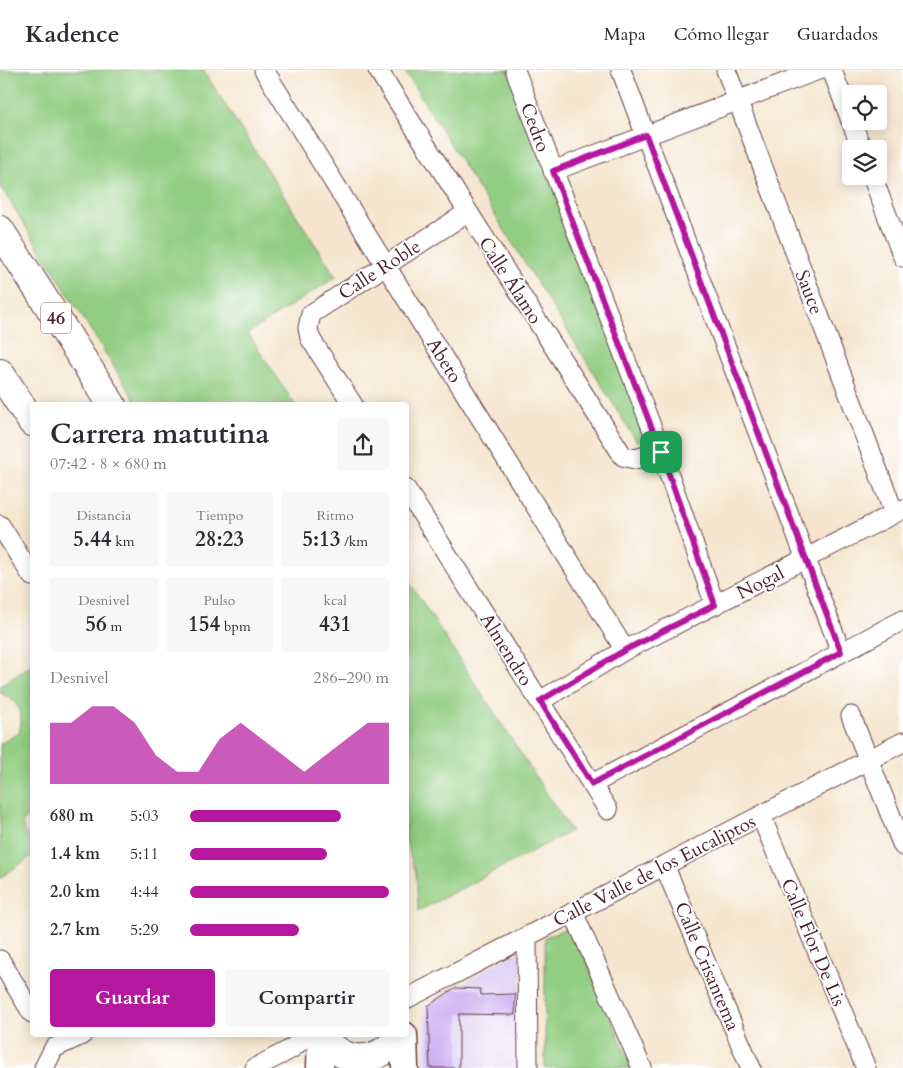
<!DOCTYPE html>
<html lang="es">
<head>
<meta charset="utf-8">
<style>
	body { margin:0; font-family:Cardo,serif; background:#f7f7f7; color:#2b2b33; height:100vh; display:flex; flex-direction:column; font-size:19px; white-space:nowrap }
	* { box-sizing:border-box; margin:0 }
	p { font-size:16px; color:#7c7c81 }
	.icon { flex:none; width:28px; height:28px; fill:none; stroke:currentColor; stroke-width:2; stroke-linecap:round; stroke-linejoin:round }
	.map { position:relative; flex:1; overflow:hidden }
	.panel { position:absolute; left:30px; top:332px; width:379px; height:635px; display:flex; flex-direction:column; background:#fff; border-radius:5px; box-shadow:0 2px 12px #0003 }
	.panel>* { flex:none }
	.buttons { position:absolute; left:842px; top:15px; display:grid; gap:10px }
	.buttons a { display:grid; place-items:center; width:45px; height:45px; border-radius:5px; background:#fff; box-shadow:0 2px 12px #0003; font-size:25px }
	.pin { position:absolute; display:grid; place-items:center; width:42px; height:42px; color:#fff; margin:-21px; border-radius:10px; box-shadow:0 2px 8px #0006 }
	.round { display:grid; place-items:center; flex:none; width:52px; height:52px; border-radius:5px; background:#f7f7f7 }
	.head { display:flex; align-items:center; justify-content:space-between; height:85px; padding:0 20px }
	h1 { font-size:28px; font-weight:700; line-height:38px }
	.stats { display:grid; grid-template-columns:repeat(3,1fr); gap:8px; height:85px; padding:5px 20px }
	.stats div { display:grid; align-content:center; border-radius:5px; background:#f7f7f7; text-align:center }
	.stats b { font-size:21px; font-weight:700 }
	.stats small { font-size:14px; font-weight:400 }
	.stats p { font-size:14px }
	.chart { height:140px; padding:10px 20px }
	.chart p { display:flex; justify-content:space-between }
	.chart svg { width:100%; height:90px; margin-top:5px; fill:#b5179e; opacity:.7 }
	.cta { display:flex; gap:10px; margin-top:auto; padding:10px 20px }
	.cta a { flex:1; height:58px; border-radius:5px; background:#b5179e; color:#fff; font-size:20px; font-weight:700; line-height:58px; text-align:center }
	.cta a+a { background:#f7f7f7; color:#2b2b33 }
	ul { padding:0 20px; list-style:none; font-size:16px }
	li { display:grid; grid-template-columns:80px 60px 1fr; align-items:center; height:38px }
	li i { height:12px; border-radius:6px; background:#b5179e }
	header { display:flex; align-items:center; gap:30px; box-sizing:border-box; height:70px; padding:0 25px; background:#fff; border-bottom:1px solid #e1e1e2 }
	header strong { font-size:24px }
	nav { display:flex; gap:28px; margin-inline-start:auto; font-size:18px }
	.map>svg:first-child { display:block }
	.built { fill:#e1d4f4 }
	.green { fill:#92cd82; stroke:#6e7656 }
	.building { fill:#cbacef }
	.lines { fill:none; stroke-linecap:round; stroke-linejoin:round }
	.street-casing { stroke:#643d43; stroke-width:21 }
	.secondary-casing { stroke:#643d43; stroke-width:29 }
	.primary-casing { stroke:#643d43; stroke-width:30 }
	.street { stroke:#fff; stroke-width:19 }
	.secondary { stroke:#fff; stroke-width:26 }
	.primary { stroke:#fff; stroke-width:28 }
	.route-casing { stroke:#fff; stroke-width:10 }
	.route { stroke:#b5179e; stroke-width:6 }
	.labels { text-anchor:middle; stroke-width:4; stroke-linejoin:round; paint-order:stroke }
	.shield { fill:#fff; stroke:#80626b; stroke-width:1 }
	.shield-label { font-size:18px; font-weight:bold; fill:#4a1f2b }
	.street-label { font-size:19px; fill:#4a1f2b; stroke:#fff }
</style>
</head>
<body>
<header>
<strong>Kadence</strong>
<nav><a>Mapa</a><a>Cómo llegar</a><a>Guardados</a></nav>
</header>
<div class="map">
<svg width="903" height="998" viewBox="0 0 903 998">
	<rect width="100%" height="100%" fill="#fff"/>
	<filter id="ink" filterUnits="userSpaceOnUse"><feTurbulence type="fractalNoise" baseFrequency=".02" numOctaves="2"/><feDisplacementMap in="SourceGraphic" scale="10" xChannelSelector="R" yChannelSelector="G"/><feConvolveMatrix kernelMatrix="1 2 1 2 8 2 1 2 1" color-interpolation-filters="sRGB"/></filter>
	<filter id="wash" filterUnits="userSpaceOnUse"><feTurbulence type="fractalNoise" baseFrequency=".0096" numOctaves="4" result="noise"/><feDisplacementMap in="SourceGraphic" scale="20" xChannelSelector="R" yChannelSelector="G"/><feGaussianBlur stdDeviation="1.12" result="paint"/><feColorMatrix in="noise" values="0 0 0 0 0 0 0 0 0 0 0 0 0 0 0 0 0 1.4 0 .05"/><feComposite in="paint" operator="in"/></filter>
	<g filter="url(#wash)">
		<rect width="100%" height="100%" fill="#f5e5ce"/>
		<!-- built -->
		<path class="built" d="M521,879l-1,119h-95l-1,-62z"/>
		<!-- green -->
		<path class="green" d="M0,0h203l133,207 -88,56 47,72h-157l-138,-219z
			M404,0h105l140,363 -12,9z
			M406,507l165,254 -153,80 -2,-37 -10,-32z
			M32,595v143l-10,16c4,13 11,18 10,32l-32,22v-134l19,-11c5,-19 1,-32 -19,-40v-7z
			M572,856l60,142h-87v-131z"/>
		<g id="blocks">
			<!-- building -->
			<path class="building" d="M455,918l25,1 1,6 34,-1v21l-56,-1v54h-29l-2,-62z"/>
		</g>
	</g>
	<g filter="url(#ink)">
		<use href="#blocks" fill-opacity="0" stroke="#643d43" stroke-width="1"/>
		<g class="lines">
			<!-- street casing -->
			<g class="street-casing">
				<path id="street" d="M264,0l361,580
					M378,0l245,386 12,3 26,-7
					M515,0l146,382 54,153
					M621,0l220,582
					M726,0l168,443
					M832,0l19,51
					M851,51l11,28
					M553,101l265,-101
					M872,106l31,81
					M353,335l-43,-67 -2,-10 3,-14 157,-102
					M406,419l202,321
					M0,455l32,51
					M540,631l85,-51 278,-141
					M851,646l52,130
					M592,714l311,-164
					M761,746l105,252
					M664,795l87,203
					M573,842l69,156
					M527,866l1,132
					M0,890l32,53
					M406,929l497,-257
					M54,978l28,-13
					M44,998l10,-20
					M255,998l36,-19 16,-14"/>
			</g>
			<!-- secondary casing -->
			<g class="secondary-casing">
				<path id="secondary" d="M404,965l1,33
					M320,998l1,-33"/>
			</g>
			<!-- primary casing -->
			<g class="primary-casing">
				<path id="primary" d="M0,160l112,175
					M0,303l32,49
					M323,965c19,31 56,31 76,0"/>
			</g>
			<!-- street -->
			<use href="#street" class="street"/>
			<!-- secondary -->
			<use href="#secondary" class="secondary"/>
			<!-- primary -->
			<use href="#primary" class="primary"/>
		</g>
	</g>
	<g class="lines" filter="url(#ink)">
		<!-- route casing -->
		<g class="route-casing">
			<path id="route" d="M646,65l195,517 -249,132 -52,-83 85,-51 90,-45 -54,-153 -108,-281z"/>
		</g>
		<!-- route -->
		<use href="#route" class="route"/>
	</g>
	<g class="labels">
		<!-- shield labels -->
		<rect class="shield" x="41" y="232.5" width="30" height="31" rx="4"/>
		<g class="shield-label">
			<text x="56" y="254">46</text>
		</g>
		<!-- street labels -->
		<g class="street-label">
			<text transform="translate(536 57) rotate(69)" y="7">Cedro</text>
			<text transform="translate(379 199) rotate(-33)" y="7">Calle Roble</text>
			<text transform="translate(511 210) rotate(57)" y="7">Calle Álamo</text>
			<text transform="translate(810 222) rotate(69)" y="7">Sauce</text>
			<text transform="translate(445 290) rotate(58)" y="7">Abeto</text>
			<text transform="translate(760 512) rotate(-27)" y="7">Nogal</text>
			<text transform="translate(507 579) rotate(58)" y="7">Almendro</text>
			<text transform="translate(654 800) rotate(-27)" y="7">Calle Valle de los Eucaliptos</text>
			<text transform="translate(814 872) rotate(67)" y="7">Calle Flor De Lis</text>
			<text transform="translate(708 896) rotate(67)" y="7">Calle Crisantema</text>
		</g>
	</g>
</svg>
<div class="buttons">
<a><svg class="icon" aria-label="locate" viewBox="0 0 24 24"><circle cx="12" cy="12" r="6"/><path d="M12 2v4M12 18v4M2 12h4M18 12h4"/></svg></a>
<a><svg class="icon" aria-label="layers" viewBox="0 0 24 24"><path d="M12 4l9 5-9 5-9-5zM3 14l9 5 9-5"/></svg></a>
</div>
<div class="pin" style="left:661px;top:382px;background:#1e9e55"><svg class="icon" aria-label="arrive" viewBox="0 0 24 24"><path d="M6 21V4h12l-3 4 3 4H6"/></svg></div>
<section class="panel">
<div class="head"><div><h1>Carrera matutina</h1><p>07:42 · 8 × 680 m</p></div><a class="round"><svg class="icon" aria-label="share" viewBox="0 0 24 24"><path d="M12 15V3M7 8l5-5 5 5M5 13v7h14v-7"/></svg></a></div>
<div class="stats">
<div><p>Distancia</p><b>5.44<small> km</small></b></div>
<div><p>Tiempo</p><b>28:23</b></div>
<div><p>Ritmo</p><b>5:13<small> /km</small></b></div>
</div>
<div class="stats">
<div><p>Desnivel</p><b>56<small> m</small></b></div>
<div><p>Pulso</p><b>154<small> bpm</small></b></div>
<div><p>kcal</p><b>431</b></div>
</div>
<div class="chart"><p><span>Desnivel</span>286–290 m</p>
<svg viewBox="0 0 160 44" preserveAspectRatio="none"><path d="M0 44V14L10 14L20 6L30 6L40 14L50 30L60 38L70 38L80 22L90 14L100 22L110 30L120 38L130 30L140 22L150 14L160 14V44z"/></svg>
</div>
<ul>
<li><b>680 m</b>5:03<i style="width:76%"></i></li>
<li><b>1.4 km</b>5:11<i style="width:69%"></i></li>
<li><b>2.0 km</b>4:44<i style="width:100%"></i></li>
<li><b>2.7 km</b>5:29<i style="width:55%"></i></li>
</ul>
<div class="cta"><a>Guardar</a><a>Compartir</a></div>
</section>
</div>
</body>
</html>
